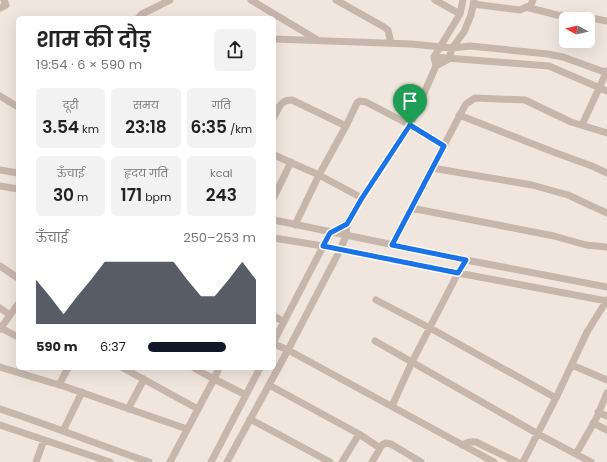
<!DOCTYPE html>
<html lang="hi">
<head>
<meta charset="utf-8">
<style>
	body { margin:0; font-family:Poppins,"Noto Sans Devanagari",sans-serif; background:#f2f2f2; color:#222; height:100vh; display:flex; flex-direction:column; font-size:15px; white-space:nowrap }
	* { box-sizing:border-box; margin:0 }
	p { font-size:13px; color:#767676 }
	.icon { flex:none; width:22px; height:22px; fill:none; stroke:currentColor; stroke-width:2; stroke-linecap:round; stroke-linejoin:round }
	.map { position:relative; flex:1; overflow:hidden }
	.sheet { position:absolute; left:16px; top:16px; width:260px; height:354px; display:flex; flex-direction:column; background:#fff; border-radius:6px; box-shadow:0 4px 16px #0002 }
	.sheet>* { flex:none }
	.needle { width:26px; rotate:277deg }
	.fabs { position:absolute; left:559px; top:12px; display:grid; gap:8px }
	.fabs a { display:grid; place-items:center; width:36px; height:36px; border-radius:6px; background:#fff; box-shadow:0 4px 16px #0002; font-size:20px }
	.pin { position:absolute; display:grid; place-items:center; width:34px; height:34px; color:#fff; margin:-41px -17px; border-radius:50% 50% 50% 0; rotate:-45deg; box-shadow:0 0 4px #0007 }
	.pin .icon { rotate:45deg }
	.round { display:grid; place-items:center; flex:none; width:42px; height:42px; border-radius:6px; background:#f2f2f2 }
	.head { display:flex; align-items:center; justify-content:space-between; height:68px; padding:0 20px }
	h1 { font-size:22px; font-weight:600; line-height:30px }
	.stats { display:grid; grid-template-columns:repeat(3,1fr); gap:6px; height:68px; padding:4px 20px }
	.stats div { display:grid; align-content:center; border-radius:6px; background:#f2f2f2; text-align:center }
	.stats b { font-size:17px; font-weight:600 }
	.stats small { font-size:11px; font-weight:400 }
	.stats p { font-size:11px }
	.chart { height:112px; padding:8px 20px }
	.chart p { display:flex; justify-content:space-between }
	.chart svg { width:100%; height:72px; margin-top:4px; fill:#111827; opacity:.7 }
	ul { padding:0 20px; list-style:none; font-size:13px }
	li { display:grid; grid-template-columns:64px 48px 1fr; align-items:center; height:30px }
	li i { height:10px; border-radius:5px; background:#111827 }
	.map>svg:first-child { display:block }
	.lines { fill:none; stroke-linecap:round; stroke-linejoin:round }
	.street { stroke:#c7b6ab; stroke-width:7 }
	.route-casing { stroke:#fff; stroke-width:8 }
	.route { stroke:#1a73e8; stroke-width:5 }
</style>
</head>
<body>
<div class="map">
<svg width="607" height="462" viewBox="0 0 607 462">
	<rect width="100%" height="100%" fill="#f0e6de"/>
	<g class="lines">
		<!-- street -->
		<path class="street" d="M251,0l65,39
			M336,0l48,27 4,3 3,13
			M435,0l25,14
			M473,4l47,6 11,-5 2,-5
			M526,7l31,8 29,2 21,4
			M0,8l6,-3 -2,-5
			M138,18l4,-4 28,-14
			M274,39l137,5 41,4 18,-2 78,8 15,3 44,16
			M434,57l115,9 58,25
			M436,66l13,-7 3,-11 12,-16 7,-17 3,-15
			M0,96l18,11
			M459,115l97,38 36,13 15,7
			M274,117c5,-9 6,-17 18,-17l54,26 -27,49 -24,50
			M582,125l25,-54
			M346,126l11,-23 3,-2 6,1 44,23 33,20
			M274,155l45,20 43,23
			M432,168l100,17 36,10 39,18
			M0,170l18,3
			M0,186l18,3
			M274,197l17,-35
			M411,208l143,28 32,9 21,2
			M274,220l192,40 141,27
			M274,238l49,8 135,27 149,28
			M392,245l70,-134 4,-7 9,-6 50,2 46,22 36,11
			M0,266l18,12
			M376,300l54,28 126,70
			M0,308l10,7
			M274,316l10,6
			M1,328l17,9
			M0,329l18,-25
			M274,341l56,-108 17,-10
			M375,341l163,93 53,28
			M274,344l14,6 206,112
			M572,365l35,15
			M0,367l66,20 121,42
			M123,368l75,41
			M194,368l20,11 32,16
			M59,385l9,-17
			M269,385l90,49
			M392,406l20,-44 46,-89 8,-13
			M0,409c50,16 99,36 149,53
			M128,409l16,-30
			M598,412l9,4
			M250,419l80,43
			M593,423l14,7
			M0,425l110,37
			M63,431l19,-39
			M462,445c5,-3 9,-4 14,-3l41,20
			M576,454l20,-35 11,-26
			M36,462l8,-22
			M170,462l44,-83 5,-11
			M211,462l49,-94
			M227,462l61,-112 52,-100 6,-14 1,-13 15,-25 48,-73 26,-59 -2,-9 26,-43 3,-14
			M342,462l17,-28 21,14
			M372,462l10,-17 4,-2 5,1 30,18
			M523,462l33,-64 31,-66 20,-32"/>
	</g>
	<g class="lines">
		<!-- route casing -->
		<g class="route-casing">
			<path id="route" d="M410,125l34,21 -52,99 74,15 -8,13 -135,-27 7,-13 17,-9 15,-26z"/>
		</g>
		<!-- route -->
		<use href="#route" class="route"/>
	</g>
</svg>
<div class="fabs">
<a><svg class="needle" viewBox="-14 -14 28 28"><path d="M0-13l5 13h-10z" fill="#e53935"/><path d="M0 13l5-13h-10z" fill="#767676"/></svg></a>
</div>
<div class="pin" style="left:410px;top:125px;background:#1e9e55"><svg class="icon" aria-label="arrive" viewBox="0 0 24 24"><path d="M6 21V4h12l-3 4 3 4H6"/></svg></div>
<section class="sheet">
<div class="head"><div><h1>शाम की दौड़</h1><p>19:54 · 6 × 590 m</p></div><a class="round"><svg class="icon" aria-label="share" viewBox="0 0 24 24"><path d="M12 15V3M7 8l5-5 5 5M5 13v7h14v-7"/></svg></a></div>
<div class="stats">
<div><p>दूरी</p><b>3.54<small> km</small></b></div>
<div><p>समय</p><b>23:18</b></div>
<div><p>गति</p><b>6:35<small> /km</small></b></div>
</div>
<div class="stats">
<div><p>ऊँचाई</p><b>30<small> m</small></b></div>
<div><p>हृदय गति</p><b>171<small> bpm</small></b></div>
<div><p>kcal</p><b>243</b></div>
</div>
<div class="chart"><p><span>ऊँचाई</span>250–253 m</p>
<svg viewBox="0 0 160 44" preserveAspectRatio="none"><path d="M0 44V17L10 27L20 38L30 27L40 17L50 6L60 6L70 6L80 6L90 6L100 6L110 17L120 27L130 27L140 17L150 6L160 17V44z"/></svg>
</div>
<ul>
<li><b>590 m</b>6:37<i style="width:72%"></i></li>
</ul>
</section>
</div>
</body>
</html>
